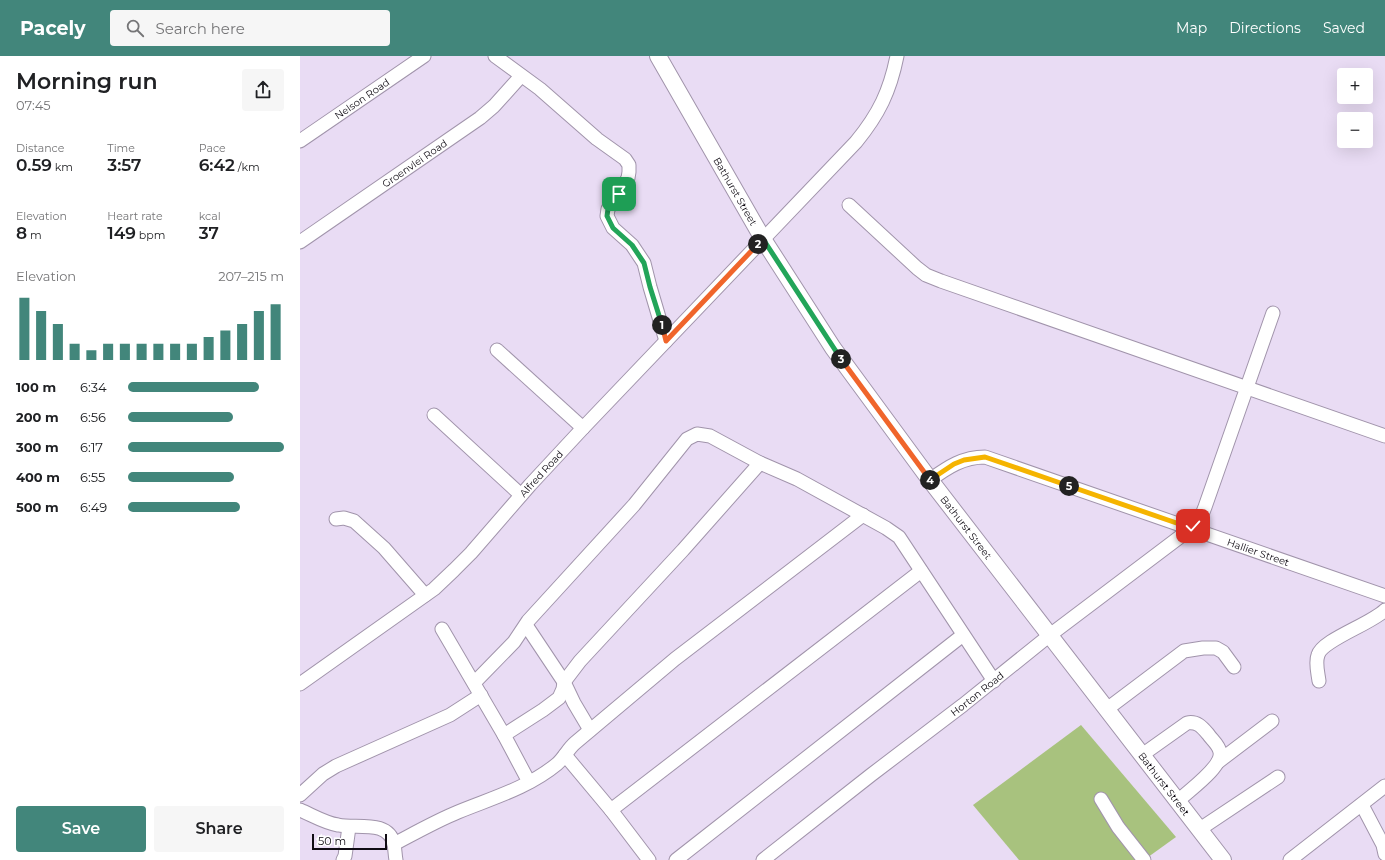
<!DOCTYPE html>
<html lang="en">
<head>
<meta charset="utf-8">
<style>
	body { margin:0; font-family:Montserrat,sans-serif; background:#f6f6f6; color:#202124; height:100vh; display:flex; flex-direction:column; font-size:15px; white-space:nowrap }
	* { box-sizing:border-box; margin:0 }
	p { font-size:13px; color:#757577 }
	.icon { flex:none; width:22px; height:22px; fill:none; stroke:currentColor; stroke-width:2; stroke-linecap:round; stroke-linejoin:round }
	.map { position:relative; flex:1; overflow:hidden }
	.side { display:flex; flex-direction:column; background:#fff; width:300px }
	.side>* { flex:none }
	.fabs { position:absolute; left:1037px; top:12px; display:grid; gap:8px }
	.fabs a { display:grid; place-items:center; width:36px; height:36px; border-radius:4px; background:#fff; box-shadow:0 4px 16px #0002; font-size:20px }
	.scale { position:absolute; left:12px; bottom:10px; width:75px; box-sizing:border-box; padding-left:4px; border:2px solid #100c14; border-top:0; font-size:11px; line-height:14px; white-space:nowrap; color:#100c14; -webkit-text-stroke:3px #fff; paint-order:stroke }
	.pin { position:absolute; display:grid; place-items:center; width:34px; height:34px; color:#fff; margin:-17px; border-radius:8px; box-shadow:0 2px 6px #0006 }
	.km { position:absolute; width:20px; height:20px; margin:-10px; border-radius:50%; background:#222; color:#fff; font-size:11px; line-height:20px; text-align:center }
	.round { display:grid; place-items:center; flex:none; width:42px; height:42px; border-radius:4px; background:#f6f6f6 }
	.headline { display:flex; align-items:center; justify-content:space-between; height:68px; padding:0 16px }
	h1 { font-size:22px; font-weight:600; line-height:30px }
	.stats { display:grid; grid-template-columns:repeat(3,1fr); gap:6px; height:68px; padding:4px 16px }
	.stats div { display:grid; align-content:center }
	.stats b { font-size:17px; font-weight:600 }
	.stats small { font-size:11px; font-weight:400 }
	.stats p { font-size:11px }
	.chart { height:112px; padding:8px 16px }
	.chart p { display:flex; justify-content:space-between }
	.chart svg { width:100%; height:72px; margin-top:4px; stroke:#42867b; stroke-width:6 }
	.primary-button { display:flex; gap:8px; margin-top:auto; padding:8px 16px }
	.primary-button a { flex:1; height:46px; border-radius:4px; background:#42867b; color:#fff; font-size:16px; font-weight:600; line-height:46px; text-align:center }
	.primary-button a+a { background:#f6f6f6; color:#202124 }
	ul { padding:0 16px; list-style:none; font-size:13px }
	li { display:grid; grid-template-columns:64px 48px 1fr; align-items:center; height:30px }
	li i { height:10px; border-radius:5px; background:#42867b }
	header { display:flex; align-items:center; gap:24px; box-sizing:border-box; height:56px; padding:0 20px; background:#42867b; color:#fff }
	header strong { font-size:19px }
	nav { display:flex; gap:22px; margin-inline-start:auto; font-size:14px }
	.search { width:280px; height:36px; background:#f6f6f6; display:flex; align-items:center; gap:10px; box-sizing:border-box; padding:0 14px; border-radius:4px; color:#757577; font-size:15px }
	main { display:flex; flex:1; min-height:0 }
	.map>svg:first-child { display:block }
	.green { fill:#a8c27e }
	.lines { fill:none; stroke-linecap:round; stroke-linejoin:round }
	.minor-casing { stroke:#a194ab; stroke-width:15 }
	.major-casing { stroke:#a194ab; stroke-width:18 }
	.minor { stroke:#fff; stroke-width:13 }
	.major { stroke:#fff; stroke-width:16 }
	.split-1-casing { stroke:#fff; stroke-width:8 }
	.split-2-casing { stroke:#fff; stroke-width:8 }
	.split-3-casing { stroke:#fff; stroke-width:8 }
	.split-4-casing { stroke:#fff; stroke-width:8 }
	.split-5-casing { stroke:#fff; stroke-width:8 }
	.split-6-casing { stroke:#fff; stroke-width:8 }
	.split-1 { stroke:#22a559; stroke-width:5 }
	.split-2 { stroke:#f0652b; stroke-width:5 }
	.split-3 { stroke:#22a559; stroke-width:5 }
	.split-4 { stroke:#f0652b; stroke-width:5 }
	.split-5 { stroke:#f5b400; stroke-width:5 }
	.split-6 { stroke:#f5b400; stroke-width:5 }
	.labels { text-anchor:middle; stroke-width:4; stroke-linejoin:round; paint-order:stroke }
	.street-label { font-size:10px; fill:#100c14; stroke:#fff }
</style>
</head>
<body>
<header>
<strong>Pacely</strong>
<div class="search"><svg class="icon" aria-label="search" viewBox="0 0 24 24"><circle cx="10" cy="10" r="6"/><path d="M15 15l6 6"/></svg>Search here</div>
<nav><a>Map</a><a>Directions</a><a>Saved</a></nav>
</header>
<main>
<section class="side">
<div class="headline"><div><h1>Morning run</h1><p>07:45</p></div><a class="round"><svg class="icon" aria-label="share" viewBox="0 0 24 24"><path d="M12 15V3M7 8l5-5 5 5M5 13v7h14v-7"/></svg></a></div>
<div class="stats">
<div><p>Distance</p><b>0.59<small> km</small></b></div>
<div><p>Time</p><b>3:57</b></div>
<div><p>Pace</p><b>6:42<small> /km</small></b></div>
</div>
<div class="stats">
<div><p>Elevation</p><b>8<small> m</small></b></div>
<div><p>Heart rate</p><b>149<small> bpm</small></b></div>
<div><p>kcal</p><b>37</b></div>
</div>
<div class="chart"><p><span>Elevation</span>207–215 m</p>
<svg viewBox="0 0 160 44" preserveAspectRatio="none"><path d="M5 44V6M15 44V14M25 44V22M35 44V34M45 44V38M55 44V34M65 44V34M75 44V34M85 44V34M95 44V34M105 44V34M115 44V30M125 44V26M135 44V22M145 44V14M155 44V10"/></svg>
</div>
<ul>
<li><b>100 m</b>6:34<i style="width:84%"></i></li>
<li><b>200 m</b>6:56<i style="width:67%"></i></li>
<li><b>300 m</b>6:17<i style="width:100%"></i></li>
<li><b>400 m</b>6:55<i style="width:68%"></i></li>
<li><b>500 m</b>6:49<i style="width:72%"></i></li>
</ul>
<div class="primary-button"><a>Save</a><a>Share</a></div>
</section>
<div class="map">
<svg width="1085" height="804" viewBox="0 0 1085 804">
	<rect width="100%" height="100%" fill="#e9dcf4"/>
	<!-- green -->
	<path class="green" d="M781,669l95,112 -32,23h-125l-46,-55z"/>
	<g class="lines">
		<!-- minor casing -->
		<g class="minor-casing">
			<g id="minor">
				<path d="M195,0l45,33 57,50 28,20 4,6v7l-1,6 -9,16 -11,15 -1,7 6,12 19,17 12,18 6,24 16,54"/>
				<path id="s1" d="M0,85l124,-85"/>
				<path d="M549,149l68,63 9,7 15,6 444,155"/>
				<path id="s2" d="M0,186l180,-124 14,-12 27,-30"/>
				<path d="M197,294l86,78"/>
				<path d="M134,359l87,80"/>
				<path id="s3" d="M630,424c18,-13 33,-23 55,-23l400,139"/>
				<path d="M36,463l8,-1 10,3 30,27 41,47"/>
				<path d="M226,569l38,57 10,21 16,27"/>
				<path d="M142,573l62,106 25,47"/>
				<path d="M1019,625c-1,-8 -4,-18 -1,-26 4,-15 53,-31 67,-45"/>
				<path d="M174,627l40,-41 14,-21 106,-116 53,-66 10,-5 13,2 50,27 37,16 89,49 13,9 95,144"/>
				<path id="s4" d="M0,628l134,-95 20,-19 17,-17 59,-68 53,-57 273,-286c23,-28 34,-51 41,-86"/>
				<path d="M807,653l77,-58 19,-3h13l7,4 11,15"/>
				<path d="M204,679l39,-25 16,-12 4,-9 1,-7 16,-21 103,-111 77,-87"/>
				<path d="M265,699l46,55 38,50"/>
				<path d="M842,699l45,-32c10,-2 15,4 21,11 4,6 11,11 12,18 3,15 -32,39 -42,49"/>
				<path d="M918,706l54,-41"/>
				<path d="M0,739l23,-21 13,-8 114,-51 31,-20"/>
				<path d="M801,743l17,28 26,33"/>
				<path d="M1062,749l21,40 2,9"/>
				<path d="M0,754c12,5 25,13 38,15 18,4 50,-6 56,19 1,5 1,11 2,16"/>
				<path d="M311,754l310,-239"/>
				<path d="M900,773l78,-52"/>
				<path d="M94,788c21,-11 42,-23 64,-32 34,-14 70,-24 99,-48 7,-6 11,-15 18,-21l100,-84 188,-144"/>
				<path d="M43,804l2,-4 4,-29"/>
				<path d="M376,804l287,-225"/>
				<path id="s5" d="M463,804l108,-85 92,-70 87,-70 143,-108 8,-10 4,-10 68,-194"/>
				<path d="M990,804l95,-74"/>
			</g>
		</g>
		<!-- major casing -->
		<g class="major-casing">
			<g id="major">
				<path id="s6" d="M358,0l105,183 70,109 97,132 293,380"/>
			</g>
		</g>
		<!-- minor -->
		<use href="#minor" class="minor"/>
		<!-- major -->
		<use href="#major" class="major"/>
	</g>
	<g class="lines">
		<!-- split-1 casing -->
		<g class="split-1-casing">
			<path id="split-1" d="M319,138l-11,15 -1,7 6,12 19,17 12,18 6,24 12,38"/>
		</g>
		<!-- split-2 casing -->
		<g class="split-2-casing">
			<path id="split-2" d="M362,269l4,16 92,-97"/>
		</g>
		<!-- split-3 casing -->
		<g class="split-3-casing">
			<path id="split-3" d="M458,188l5,-5 78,120"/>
		</g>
		<!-- split-4 casing -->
		<g class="split-4-casing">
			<path id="split-4" d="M541,303l89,121"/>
		</g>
		<!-- split-5 casing -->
		<g class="split-5-casing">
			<path id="split-5" d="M630,424l24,-16 10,-4 21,-3 84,29"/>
		</g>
		<!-- split-6 casing -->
		<g class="split-6-casing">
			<path id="split-6" d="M769,430l122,42 2,-2"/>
		</g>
		<!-- split-1 -->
		<use href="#split-1" class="split-1"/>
		<!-- split-2 -->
		<use href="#split-2" class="split-2"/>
		<!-- split-3 -->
		<use href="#split-3" class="split-3"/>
		<!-- split-4 -->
		<use href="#split-4" class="split-4"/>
		<!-- split-5 -->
		<use href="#split-5" class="split-5"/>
		<!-- split-6 -->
		<use href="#split-6" class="split-6"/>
	</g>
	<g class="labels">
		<!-- street labels -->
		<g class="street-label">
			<text dy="4" stroke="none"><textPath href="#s1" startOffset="75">Nelson Road</textPath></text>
			<text dy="4" stroke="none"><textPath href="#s2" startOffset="139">Groenvlei Road</textPath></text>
			<text dy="4" stroke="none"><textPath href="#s6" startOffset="156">Bathurst Street</textPath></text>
			<text dy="4" stroke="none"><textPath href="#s4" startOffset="322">Alfred Road</textPath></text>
			<text dy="4" stroke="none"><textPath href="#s6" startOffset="564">Bathurst Street</textPath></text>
			<text dy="4" stroke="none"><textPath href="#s3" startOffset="350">Hallier Street</textPath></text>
			<text dy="4" stroke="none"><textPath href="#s5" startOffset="271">Horton Road</textPath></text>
			<text dy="4" stroke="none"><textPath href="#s6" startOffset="888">Bathurst Street</textPath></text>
		</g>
	</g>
</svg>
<div class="fabs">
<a>+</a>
<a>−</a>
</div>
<div class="scale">50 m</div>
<div class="pin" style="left:319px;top:138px;background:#1e9e55"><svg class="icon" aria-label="arrive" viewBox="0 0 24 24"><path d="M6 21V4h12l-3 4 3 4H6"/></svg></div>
<div class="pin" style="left:893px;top:470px;background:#d93025"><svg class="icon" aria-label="check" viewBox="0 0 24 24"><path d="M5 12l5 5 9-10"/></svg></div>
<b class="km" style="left:362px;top:269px">1</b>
<b class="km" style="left:458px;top:188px">2</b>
<b class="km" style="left:541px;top:303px">3</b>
<b class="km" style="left:630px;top:424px">4</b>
<b class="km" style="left:769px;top:430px">5</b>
</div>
</main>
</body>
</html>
